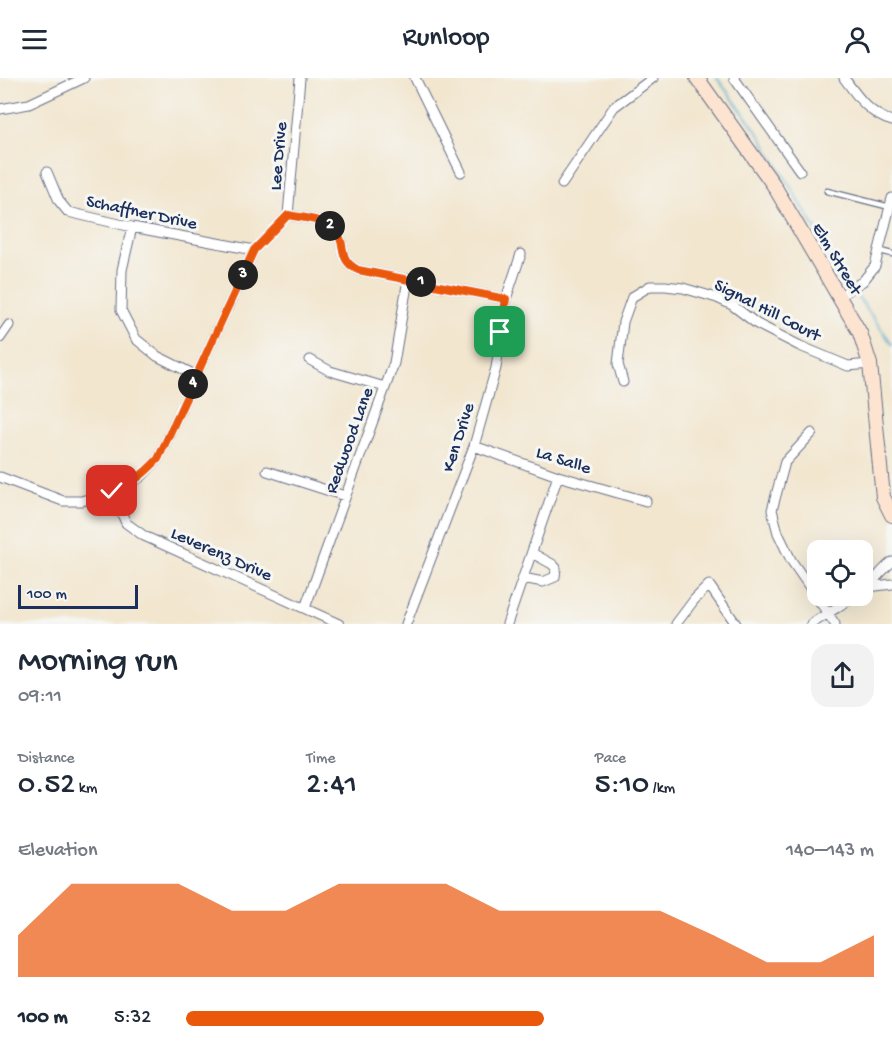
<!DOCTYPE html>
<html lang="en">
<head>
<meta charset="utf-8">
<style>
	body { margin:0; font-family:"Gochi Hand",sans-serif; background:#f2f2f3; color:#1f2937; height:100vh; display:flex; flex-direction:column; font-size:22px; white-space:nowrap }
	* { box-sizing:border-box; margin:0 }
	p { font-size:20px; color:#747a83 }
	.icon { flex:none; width:33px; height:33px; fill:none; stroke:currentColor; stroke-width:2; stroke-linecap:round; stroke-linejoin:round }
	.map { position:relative; height:546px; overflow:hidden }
	.panel { display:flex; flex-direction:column; background:#fff; flex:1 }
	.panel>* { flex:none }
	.buttons { position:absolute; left:807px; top:462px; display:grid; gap:12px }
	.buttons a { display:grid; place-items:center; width:66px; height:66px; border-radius:12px; background:#fff; box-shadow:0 6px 24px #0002; font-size:30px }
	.scale { position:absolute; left:18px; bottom:15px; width:120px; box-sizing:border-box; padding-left:6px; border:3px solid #1b2f5e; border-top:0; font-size:16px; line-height:21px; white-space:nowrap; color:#1b2f5e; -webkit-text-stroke:4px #f6f6f2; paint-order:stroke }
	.pin { position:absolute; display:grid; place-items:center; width:51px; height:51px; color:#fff; margin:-26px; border-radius:12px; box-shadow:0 3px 9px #0006 }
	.km { position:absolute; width:30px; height:30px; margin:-15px; border-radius:50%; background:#222; color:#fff; font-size:16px; line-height:30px; text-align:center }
	.round { display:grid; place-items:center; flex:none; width:63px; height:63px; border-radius:18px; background:#f2f2f3 }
	.head { display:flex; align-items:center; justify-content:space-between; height:102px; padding:0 18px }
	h1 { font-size:33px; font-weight:600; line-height:45px }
	.metrics { display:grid; grid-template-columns:repeat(3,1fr); gap:9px; height:102px; padding:6px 18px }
	.metrics div { display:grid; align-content:center }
	.metrics b { font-size:30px; font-weight:600 }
	.metrics small { font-size:16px; font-weight:400 }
	.metrics p { font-size:16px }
	.chart { height:168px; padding:12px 18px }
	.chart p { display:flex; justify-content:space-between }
	.chart svg { width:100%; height:108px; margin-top:6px; fill:#ea580c; opacity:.7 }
	ul { padding:0 18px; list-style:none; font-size:20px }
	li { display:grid; grid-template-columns:96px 72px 1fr; align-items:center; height:45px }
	li i { height:15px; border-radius:8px; background:#ea580c }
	header { display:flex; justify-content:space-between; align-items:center; height:78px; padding:0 18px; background:#fff; font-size:27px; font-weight:600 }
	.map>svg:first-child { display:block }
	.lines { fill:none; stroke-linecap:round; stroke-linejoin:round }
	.stream { stroke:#4fabcd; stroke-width:2 }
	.service-casing { stroke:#666f86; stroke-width:7 }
	.minor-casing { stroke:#666f86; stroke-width:11 }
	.secondary-casing { stroke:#666f86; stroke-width:16 }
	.service { stroke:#fff; stroke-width:4.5 }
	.minor { stroke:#fff; stroke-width:9 }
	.secondary { stroke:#fde4d1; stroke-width:14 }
	.route-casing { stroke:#fff; stroke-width:12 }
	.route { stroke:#ea580c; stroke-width:8 }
	.labels { text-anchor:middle; stroke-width:6; stroke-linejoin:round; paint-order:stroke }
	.street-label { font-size:18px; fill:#1b2f5e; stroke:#f6f6f2 }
</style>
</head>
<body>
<header><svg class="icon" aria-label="menu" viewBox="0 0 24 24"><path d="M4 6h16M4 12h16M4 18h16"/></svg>Runloop<svg class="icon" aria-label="person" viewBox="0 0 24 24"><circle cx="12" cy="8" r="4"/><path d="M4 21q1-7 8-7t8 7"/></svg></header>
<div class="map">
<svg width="892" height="546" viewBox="0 0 892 546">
	<rect width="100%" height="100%" fill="#f6f6f2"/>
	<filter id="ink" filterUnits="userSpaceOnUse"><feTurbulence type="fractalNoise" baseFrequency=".0167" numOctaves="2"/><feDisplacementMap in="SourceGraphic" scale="12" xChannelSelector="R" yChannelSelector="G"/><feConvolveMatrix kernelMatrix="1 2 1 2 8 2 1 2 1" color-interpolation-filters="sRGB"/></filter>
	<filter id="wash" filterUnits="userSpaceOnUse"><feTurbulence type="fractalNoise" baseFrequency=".008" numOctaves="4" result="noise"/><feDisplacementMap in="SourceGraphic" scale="24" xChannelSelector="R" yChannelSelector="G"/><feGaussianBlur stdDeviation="1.35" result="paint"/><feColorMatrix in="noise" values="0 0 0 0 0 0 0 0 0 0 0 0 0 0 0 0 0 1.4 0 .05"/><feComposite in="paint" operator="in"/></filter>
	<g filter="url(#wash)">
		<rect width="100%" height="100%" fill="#f2e6cf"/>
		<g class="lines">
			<!-- stream -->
			<path class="stream" d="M717,0l42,56 86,144
				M858,219l34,47"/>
		</g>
	</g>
	<g filter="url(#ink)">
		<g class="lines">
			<!-- service casing -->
			<g class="service-casing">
				<path id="service" d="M827,113l63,16
					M880,173l12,3"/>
			</g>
			<!-- minor casing -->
			<g class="minor-casing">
				<path id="minor" d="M415,0l46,94
					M734,0l66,93
					M844,0c13,18 26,37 48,43
					M0,31l29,-5 55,-26
					M47,94l12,29 9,11 64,15 122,23
					M562,106l52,-77 39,-29
					M288,137c14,3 36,4 47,15 13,14 1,29 23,40l148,29
					M132,149l-10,43 -1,40 15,29 21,17 40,20
					M840,218l23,-15 12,-15 17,-68
					M0,260l9,-13
					M310,282l20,11 55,16
					M623,304l-5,-18 5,-42 9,-25 18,-11h15l18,2 34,10 15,7 25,19 43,22 48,20 22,-2
					M812,355l-27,29 -13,48 6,23 13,27 44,64
					M474,368l84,30 88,25
					M267,393l78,25
					M0,399l63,24h19l44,-15 16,-10 16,-17 96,-209 34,-35 12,-137
					M112,413l14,32 18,13 195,88
					M523,500l20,4 12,-5 1,-9 -4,-4 -20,-11
					M868,509l24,-3
					M862,513c12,-8 19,-21 30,-29
					M305,530l89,-245 14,-84
					M406,546l68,-178 22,-78 10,-69 15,-45
					M507,546l51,-148
					M676,546l18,-24 15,-15 27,39
					M811,546l44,-28"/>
			</g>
			<!-- secondary casing -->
			<g class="secondary-casing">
				<path id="secondary" d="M697,0l76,106 87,149 10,31 13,133 9,18"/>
			</g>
			<!-- service -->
			<use href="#service" class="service"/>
			<!-- minor -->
			<use href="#minor" class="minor"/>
			<!-- secondary -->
			<use href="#secondary" class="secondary"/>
		</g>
	</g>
	<g class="lines" filter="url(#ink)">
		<!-- route casing -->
		<g class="route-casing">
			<path id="route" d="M112,413c20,-7 32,-17 46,-32l96,-209 34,-35c14,3 36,4 47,15 13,14 1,29 23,40l148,29 -6,33"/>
		</g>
		<!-- route -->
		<use href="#route" class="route"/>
	</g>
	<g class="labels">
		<!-- street labels -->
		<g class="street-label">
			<text transform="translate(277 78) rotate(-85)" y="6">Lee Drive</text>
			<text transform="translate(142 133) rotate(12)" y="6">Schaffner Drive</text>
			<text transform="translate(838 180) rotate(59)" y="6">Elm Street</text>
			<text transform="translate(768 231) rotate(27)" y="6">Signal Hill Court</text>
			<text transform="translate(457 359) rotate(-72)" y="6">Ken Drive</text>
			<text transform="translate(348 362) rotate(-70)" y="6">Redwood Lane</text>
			<text transform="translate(564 381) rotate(18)" y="6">La Salle</text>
			<text transform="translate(222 475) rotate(24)" y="6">Leverenz Drive</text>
		</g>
	</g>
</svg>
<div class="buttons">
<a><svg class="icon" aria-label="locate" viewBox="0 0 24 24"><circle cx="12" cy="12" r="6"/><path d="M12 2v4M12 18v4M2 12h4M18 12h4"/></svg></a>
</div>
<div class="scale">100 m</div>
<div class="pin" style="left:500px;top:254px;background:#1e9e55"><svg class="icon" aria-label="arrive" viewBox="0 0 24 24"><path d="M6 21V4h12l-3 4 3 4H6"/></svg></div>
<div class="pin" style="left:112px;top:413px;background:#d93025"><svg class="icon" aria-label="check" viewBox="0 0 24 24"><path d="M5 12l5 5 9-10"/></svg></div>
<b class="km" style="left:421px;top:204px">1</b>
<b class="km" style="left:330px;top:148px">2</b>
<b class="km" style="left:243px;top:197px">3</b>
<b class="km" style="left:193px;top:306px">4</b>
</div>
<section class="panel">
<div class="head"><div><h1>Morning run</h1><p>09:11</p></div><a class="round"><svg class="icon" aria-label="share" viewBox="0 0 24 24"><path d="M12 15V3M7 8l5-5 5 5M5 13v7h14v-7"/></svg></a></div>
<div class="metrics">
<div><p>Distance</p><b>0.52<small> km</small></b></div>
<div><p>Time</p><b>2:41</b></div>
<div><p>Pace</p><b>5:10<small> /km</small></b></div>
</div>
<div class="chart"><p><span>Elevation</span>140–143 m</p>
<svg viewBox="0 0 160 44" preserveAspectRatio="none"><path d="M0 44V27L10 6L20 6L30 6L40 17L50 17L60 6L70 6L80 6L90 17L100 17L110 17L120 17L130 27L140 38L150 38L160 27V44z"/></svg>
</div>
<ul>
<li><b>100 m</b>5:32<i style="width:52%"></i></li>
</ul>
</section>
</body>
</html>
